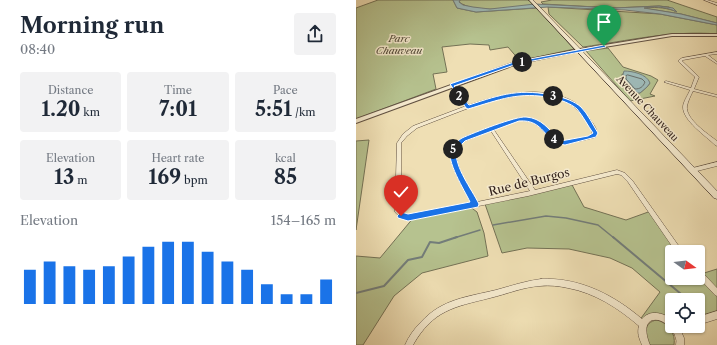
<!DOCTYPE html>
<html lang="en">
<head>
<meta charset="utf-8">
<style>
	body { margin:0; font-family:"Libre Caslon Text",serif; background:#f2f2f3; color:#1f2937; height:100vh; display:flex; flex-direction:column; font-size:15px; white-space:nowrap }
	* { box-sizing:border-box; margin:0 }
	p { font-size:13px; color:#747a83 }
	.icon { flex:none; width:22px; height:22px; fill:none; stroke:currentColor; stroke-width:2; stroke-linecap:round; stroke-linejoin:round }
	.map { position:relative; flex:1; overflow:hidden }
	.panel { display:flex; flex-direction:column; background:#fff; width:356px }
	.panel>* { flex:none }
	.needle { width:26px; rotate:105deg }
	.controls { position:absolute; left:309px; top:245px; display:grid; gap:8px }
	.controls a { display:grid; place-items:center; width:40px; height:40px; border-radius:4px; background:#fff; box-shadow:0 1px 3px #0004; font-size:20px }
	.pin { position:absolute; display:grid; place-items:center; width:34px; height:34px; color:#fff; margin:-41px -17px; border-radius:50% 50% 50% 0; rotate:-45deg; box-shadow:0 0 4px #0007 }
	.pin .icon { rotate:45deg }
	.km { position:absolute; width:20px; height:20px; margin:-10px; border-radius:50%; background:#222; color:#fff; font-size:11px; line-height:20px; text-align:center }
	.round { display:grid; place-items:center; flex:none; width:42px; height:42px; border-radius:4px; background:#f2f2f3 }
	.headline { display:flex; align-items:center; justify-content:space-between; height:68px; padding:0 20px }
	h1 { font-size:22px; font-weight:800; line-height:30px }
	.stats { display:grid; grid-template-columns:repeat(3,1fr); gap:6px; height:68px; padding:4px 20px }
	.stats div { display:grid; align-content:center; border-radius:4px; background:#f2f2f3; text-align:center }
	.stats b { font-size:20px; font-weight:800 }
	.stats small { font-size:11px; font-weight:400 }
	.stats p { font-size:11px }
	.chart { height:112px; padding:8px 20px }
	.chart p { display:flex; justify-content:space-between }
	.chart svg { width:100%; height:72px; margin-top:4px; stroke:#1a73e8; stroke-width:6 }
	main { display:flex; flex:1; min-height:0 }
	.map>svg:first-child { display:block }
	.green { fill:#b6c28f; stroke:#747256; fill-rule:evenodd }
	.water { fill:#9ebab8; stroke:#737d7a }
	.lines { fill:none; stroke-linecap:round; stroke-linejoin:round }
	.shore { stroke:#686e6a; stroke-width:1 }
	.stream-far1 { stroke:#737d7a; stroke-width:1.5 }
	.stream { stroke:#737d7a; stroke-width:2 }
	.minor-casing { stroke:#615142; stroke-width:1 }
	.tertiary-casing { stroke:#615142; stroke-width:2 }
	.secondary-casing { stroke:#32221c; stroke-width:1 }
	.minor { fill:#f5eace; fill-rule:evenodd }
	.tertiary { fill:#f5eace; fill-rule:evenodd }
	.secondary { fill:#f5eace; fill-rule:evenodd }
	.route { fill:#1a73e8; stroke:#fff }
	.labels { text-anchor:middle; stroke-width:3; stroke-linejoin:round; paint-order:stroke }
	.far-park-label { font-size:10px; font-style:italic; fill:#534a39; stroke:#f5eace }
	.far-street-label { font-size:10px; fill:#32221c; stroke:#f5eace }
	.street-label { font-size:12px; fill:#32221c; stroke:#f5eace }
</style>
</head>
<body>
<main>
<section class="panel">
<div class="headline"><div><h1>Morning run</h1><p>08:40</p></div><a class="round"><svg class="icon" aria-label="share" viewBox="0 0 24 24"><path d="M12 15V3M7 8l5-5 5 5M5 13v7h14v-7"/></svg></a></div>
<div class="stats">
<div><p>Distance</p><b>1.20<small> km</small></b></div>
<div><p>Time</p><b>7:01</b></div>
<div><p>Pace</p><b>5:51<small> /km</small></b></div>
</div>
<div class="stats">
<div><p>Elevation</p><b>13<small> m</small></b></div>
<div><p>Heart rate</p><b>169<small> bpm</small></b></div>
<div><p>kcal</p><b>85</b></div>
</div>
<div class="chart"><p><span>Elevation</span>154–165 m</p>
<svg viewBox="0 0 160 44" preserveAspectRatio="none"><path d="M5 44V23M15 44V18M25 44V21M35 44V23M45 44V21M55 44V15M65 44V9M75 44V6M85 44V6M95 44V12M105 44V18M115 44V23M125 44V32M135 44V38M145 44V38M155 44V29"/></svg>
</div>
</section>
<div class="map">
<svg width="361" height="345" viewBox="0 0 361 345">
	<rect width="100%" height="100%" fill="#efdfb4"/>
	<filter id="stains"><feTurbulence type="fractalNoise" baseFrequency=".005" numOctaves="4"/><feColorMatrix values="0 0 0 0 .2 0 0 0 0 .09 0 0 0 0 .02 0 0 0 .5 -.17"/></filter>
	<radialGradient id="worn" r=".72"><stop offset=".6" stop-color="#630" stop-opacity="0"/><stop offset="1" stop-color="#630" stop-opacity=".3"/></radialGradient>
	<!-- green -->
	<path class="green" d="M22,0h75l4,8 19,4 61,-4 37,41 -54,12 -12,-14 -18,3 -1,-5 -19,-1 -28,3 5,25 -14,2 3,15 -80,30v-111z
		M104,0h69l5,5c-19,3 -59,9 -75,-3z
		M196,0h115l50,17v6l-36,-9 -39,-6c11,-1 22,-1 33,3l-6,-4 -10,-1 -45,2 -71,-4 -2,-2z
		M192,7l112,7 57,11v9c-45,-4 -90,7 -134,13l-34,-33z
		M252,48l15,19 28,9 7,4 -8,14 5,2 -25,5 -44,-50zM266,74l28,9 -3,4 -7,6h-7l-10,-12z
		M13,140l-13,90v-89z
		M215,183l13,24 42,13 25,-9 29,41h-8v26h26v-6l3,2 16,-5v46l-19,6v-21h-26v24l-9,-7 -24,4 21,-29 -28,-24 -22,-10 -41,-9 -42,-1 -25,5 -17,-49z
		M113,206l8,6 7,21 4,23 -66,17 -28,23 -31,49h-7v-89l24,2 34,-41z
		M301,320c11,3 19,13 17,25h-24c-6,-9 -7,-23 7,-25z"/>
	<!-- water -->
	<path class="water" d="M97,0h7l-1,2 4,3 10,2 17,2 45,-5 79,4 45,-2 14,2 4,4c-10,-5 -22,-6 -33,-4l37,6 36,9v2l-57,-11 -35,-4 -77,-3 -72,5 -19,-4z
		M268,71c8,0 23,3 26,12l-3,4 -7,6h-7l-11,-15z"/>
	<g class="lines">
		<!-- shore -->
		<path class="shore" d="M272,75l14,4 3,3c-2,5 -5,7 -10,7l-9,-10v-3z"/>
		<!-- stream-far1 -->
		<path class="stream-far1" d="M137,225l53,-9 20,2 32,7 16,13
			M98,238l26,-8"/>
		<!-- stream -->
		<path class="stream" d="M257,237l74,62
			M0,293l28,-7 24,-26 14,-3 8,-15 9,1 18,-6"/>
		<!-- minor casing -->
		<g class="minor-casing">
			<path id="minor" d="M348,0h3l10,3v2z
				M361,52v2l-9,1 9,7v2l-12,-8 -22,4 -1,1 17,16 -5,12 23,6v2l-24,-6c-2,4 -5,10 -6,15 -2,13 21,28 30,35v5l-2,-1c-9,-9 -32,-24 -32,-38 0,-5 5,-12 7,-17l-26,-8 2,-1 25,7 4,-11 -16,-15v-2l3,-2z
				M95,84h2l16,21c32,-11 73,-21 105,-3 6,4 11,10 15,16 4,6 10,12 7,19 -7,2 -15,4 -22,5 -2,1 -6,2 -9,2 -19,1 -22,-26 -45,-24 -7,1 -19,7 -26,10l41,60 82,-20 8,3 7,7 51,72h-7l-48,-70 -7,-7 -4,-1 -89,22 -114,23c-9,0 -13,0 -19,-7l2,-69 6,-9 10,-8 53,-20 -16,-21zM181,94c6,1 13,1 18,3 15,4 23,12 32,24 3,5 6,8 5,14 -6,2 -22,7 -27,6 -12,0 -18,-15 -28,-20 -5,-3 -12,-3 -18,-3l-58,21 -10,9c-3,18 13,40 21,55l-58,12h-8l-5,-4v-68l6,-7 10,-8 36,-14 21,-8 21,-6 21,-4zM135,131l39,60 -53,11c-9,-17 -21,-33 -22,-53l10,-8z
				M361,162v4l-24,6 -2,-2 2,-2z
				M342,269l2,1 17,18v8l-2,-1 -17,-18z
				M185,279c38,-2 73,16 101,40 8,-10 21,-6 30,0v7h17l-1,3 -7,2 3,7v7h-8c0,-2 1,-4 0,-6 -5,-23 -41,-30 -26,6h-8c-3,-7 -5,-12 -3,-19 -21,-18 -44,-33 -71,-38 -9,-2 -18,-3 -28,-2 -17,1 -33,8 -50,12 -36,9 -57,12 -77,47h-8c4,-9 9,-16 16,-23 21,-23 46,-25 75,-32 15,-4 29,-9 45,-11z
				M361,311v8l-19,6v-8z"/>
		</g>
		<!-- tertiary casing -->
		<g class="tertiary-casing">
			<path id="tertiary" d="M316,34h45v2h-45l-92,15 -63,13 -161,59v-4l159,-57 65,-13z"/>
		</g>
		<!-- secondary casing -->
		<g class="secondary-casing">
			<path id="secondary" d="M173,0h4l184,191v8l-3,-1z"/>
		</g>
		<!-- minor -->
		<use href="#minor" class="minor"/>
		<!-- tertiary -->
		<use href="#tertiary" class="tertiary"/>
		<!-- secondary -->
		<use href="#secondary" class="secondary"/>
	</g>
	<!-- route -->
	<path class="route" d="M248,45l2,2 -89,17 -63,22 15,19c33,-11 52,-17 87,-9 9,2 18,5 25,11 7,7 12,18 17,26l-2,4 -31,8c-22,-3 -20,-26 -46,-24l-54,20 -9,9c-1,18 15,38 23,54l-1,3 -70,14 -10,-3 -1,-2 4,-4 7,2 62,-12c-5,-11 -25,-42 -19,-54 1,-3 8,-8 11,-10 11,-5 54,-22 64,-21 15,1 23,12 32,22l3,2 27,-5 5,-3c-5,-7 -10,-17 -16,-24 -7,-6 -16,-9 -25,-11 -33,-7 -53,2 -84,11l-2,-1 -16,-24 64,-22z"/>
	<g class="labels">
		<!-- far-park labels -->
		<g class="far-park-label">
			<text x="43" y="42">Parc<tspan x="43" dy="12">Chauveau</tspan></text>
		</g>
		<!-- far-street labels -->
		<g class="far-street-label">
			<text transform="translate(292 108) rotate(47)" y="4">Avenue Chauveau</text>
		</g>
		<!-- street labels -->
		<g class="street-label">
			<text transform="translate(173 182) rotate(-14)" y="4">Rue de Burgos</text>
		</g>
	</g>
	<rect width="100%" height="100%" filter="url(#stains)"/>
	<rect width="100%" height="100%" fill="url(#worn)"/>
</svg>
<div class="controls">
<a><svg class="needle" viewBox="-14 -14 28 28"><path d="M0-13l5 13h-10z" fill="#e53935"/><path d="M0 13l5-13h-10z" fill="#747a83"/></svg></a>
<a><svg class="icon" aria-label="locate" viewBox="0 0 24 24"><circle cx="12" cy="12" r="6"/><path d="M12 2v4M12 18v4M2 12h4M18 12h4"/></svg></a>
</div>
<div class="pin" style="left:248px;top:46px;background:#1e9e55"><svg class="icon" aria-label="arrive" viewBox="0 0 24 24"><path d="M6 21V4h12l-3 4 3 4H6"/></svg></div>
<div class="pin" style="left:45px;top:216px;background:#d93025"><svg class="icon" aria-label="check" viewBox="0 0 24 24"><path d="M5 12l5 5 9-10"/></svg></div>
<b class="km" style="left:166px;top:62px">1</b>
<b class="km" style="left:103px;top:96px">2</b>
<b class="km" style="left:197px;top:96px">3</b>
<b class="km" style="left:198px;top:139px">4</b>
<b class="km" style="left:97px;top:149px">5</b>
</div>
</main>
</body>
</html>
